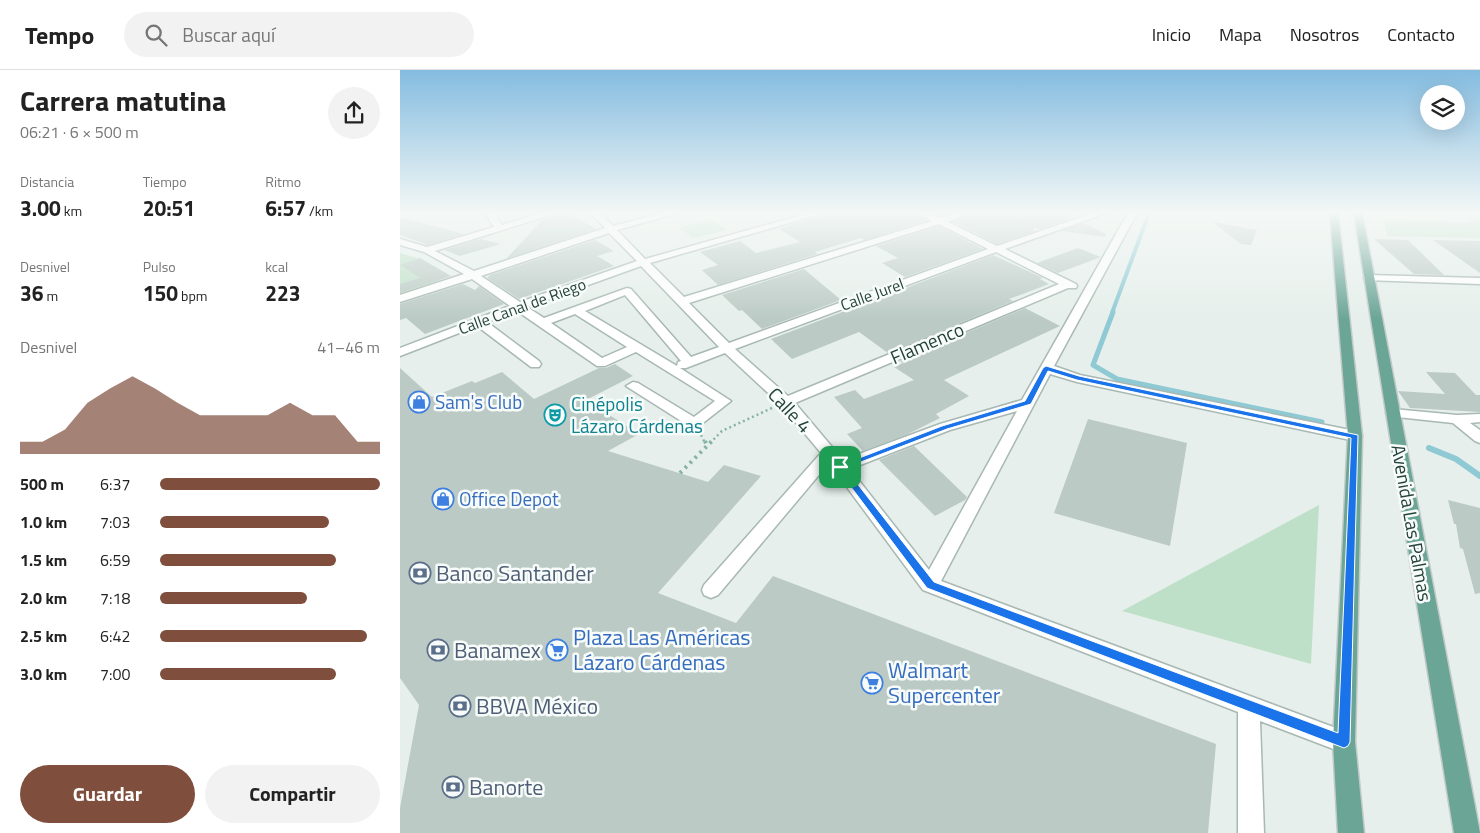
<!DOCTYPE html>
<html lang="es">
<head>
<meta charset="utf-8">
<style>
	body { margin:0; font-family:"Titillium Web",sans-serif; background:#f2f2f2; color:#222; height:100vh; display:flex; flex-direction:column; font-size:19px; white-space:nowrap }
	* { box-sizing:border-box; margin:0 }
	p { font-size:16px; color:#767676 }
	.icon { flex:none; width:28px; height:28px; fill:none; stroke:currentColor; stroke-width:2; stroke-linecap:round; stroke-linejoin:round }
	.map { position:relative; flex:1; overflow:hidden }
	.side { display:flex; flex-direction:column; background:#fff; width:400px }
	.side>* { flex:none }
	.buttons { position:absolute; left:1020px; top:15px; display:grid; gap:10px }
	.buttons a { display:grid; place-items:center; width:45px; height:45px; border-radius:50%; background:#fff; box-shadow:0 5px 20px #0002; font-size:25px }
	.pin { position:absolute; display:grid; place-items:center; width:42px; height:42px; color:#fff; margin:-21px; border-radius:10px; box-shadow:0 2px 8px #0006 }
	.round { display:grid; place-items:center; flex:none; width:52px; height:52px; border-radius:26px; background:#f2f2f2 }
	.overview { display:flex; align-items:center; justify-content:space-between; height:85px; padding:0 20px }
	h1 { font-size:28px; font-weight:700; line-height:38px }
	.stats { display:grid; grid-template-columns:repeat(3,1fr); gap:8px; height:85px; padding:5px 20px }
	.stats div { display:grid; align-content:center }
	.stats b { font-size:21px; font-weight:700 }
	.stats small { font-size:14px; font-weight:400 }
	.stats p { font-size:14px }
	.chart { height:140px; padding:10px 20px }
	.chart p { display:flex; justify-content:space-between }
	.chart svg { width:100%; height:90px; margin-top:5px; fill:#804e3d; opacity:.7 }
	.primary-button { display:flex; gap:10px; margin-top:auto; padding:10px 20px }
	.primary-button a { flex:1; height:58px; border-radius:30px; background:#804e3d; color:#fff; font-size:20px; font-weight:700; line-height:58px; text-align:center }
	.primary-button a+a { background:#f2f2f2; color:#222 }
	ul { padding:0 20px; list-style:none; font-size:16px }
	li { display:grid; grid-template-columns:80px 60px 1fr; align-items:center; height:38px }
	li i { height:12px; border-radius:6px; background:#804e3d }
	header { display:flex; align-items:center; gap:30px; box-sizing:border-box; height:70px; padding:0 25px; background:#fff; border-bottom:1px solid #e0e0e0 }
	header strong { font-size:24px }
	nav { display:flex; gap:28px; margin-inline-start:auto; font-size:18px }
	.search { width:350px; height:45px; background:#f2f2f2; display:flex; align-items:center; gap:12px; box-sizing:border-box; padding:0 18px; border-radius:28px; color:#767676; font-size:19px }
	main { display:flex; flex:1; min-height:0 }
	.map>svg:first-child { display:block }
	.green { fill:#bfe0c8 }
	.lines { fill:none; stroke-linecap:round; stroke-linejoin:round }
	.stream-far2 { stroke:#8ec9d4; stroke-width:4 }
	.stream-far1 { stroke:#8ec9d4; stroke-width:5 }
	.stream { stroke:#8ec9d4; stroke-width:6 }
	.building { fill:#bbcac4 }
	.minor-casing { stroke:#a8b8b2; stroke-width:3 }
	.major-casing { stroke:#c2cac8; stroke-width:3 }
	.path-far1 { stroke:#86b3a5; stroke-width:2.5; stroke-dasharray:2 3; stroke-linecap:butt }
	.path { stroke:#86b3a5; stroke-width:4; stroke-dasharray:2.5 4.5; stroke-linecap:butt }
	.minor { fill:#fff; fill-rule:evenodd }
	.major { fill:#6aa596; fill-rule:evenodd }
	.route { fill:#1a73e8; stroke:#fff; fill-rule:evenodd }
	.labels { text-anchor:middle; stroke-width:5; stroke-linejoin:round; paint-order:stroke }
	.far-street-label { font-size:16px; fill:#24423a; stroke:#f7fbf9 }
	.street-label { font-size:19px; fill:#24423a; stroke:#f7fbf9 }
	.shop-label { font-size:19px; fill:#366cbe; stroke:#f7fbf9; text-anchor:start }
	.culture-label { font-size:19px; fill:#0d838f; stroke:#f7fbf9; text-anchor:start }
	.near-service-label { font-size:22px; fill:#4e5e75; stroke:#f7fbf9; text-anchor:start }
	.near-shop-label { font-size:22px; fill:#366cbe; stroke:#f7fbf9; text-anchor:start }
</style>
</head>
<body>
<header>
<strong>Tempo</strong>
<div class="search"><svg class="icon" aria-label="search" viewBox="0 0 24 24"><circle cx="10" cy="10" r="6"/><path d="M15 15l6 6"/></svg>Buscar aquí</div>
<nav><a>Inicio</a><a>Mapa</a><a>Nosotros</a><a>Contacto</a></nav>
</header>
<main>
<section class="side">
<div class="overview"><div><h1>Carrera matutina</h1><p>06:21 · 6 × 500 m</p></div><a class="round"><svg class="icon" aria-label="share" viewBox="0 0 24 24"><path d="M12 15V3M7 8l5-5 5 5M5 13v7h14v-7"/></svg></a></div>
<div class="stats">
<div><p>Distancia</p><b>3.00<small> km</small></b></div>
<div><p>Tiempo</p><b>20:51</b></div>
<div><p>Ritmo</p><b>6:57<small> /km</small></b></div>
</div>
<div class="stats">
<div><p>Desnivel</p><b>36<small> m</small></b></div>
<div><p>Pulso</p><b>150<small> bpm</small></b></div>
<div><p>kcal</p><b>223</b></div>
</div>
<div class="chart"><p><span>Desnivel</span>41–46 m</p>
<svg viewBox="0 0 160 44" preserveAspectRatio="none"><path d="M0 44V38L10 38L20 32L30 19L40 12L50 6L60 12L70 19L80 25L90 25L100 25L110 25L120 19L130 25L140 25L150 38L160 38V44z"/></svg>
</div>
<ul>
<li><b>500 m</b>6:37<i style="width:100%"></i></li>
<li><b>1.0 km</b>7:03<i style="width:77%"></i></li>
<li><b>1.5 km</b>6:59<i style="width:80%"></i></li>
<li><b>2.0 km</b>7:18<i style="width:67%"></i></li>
<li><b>2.5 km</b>6:42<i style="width:94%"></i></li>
<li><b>3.0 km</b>7:00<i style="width:80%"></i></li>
</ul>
<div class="primary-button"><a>Guardar</a><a>Compartir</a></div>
</section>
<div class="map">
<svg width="1080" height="763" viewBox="0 0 1080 763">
	<rect width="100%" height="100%" fill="#e6efeb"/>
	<!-- green -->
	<path class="green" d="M1068,147l12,2v19l-93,-2 -3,-17 86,4z
		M311,149l16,11 -34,8 -14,-10z
		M0,183l20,6 21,21 -41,14z
		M919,435l-8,159 -189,-53z"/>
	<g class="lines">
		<!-- stream-far2 -->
		<path class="stream-far2" d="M712,243l37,-100"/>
		<!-- stream-far1 -->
		<path class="stream-far1" d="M713,242l-20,53 24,14 205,43"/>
		<!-- stream -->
		<path class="stream" d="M1029,378l27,11 24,17"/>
	</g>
	<!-- building -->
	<path class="building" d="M163,143h5l28,16 -90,30 37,-40z
		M430,143h87l10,7 -62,20 -4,-2 -46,14 3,2 -100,31 -16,-15 16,-5 -18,-13 40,-11 16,12 44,-11 -21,-13z
		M572,143h90l10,5 -31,11 -7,-1 -1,4 -36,12 -44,-22z
		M0,147l30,8 34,9 -36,11 -28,-10z
		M812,152l45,8 -6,15 -10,-1z
		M683,153l23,11 -1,3 -44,-6z
		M539,156l44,23 -78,28 -23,-14 16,-5 -22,-12z
		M81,169l20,5 -41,12 -16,-6z
		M974,169l34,1 36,35 -30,-1z
		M195,170l19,11 -17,5 17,10 -95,33 -32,-21 3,-3z
		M1033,170l47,1v32z
		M678,178l23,9 -43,16 -21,-10z
		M593,185l50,23 -3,1 9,5 -40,15 4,2 -125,52 -29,-21 -67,27 -21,-20z
		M20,188l31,18 -51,17v-9l20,-6 -20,-13z
		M404,199l37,31 -79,29 -20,-19 -3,1 -17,-16z
		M63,214l12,6 4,-4 25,18 -79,30 -19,-16 -6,2v-16z
		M625,238l35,18 -116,54 25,16 -33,18 4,4 -34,17 -43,16 -16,-17 15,-6 -28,-31 21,-7 9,9 50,-19 -20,-13 9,-4 -3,-2z
		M215,294l18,12 -47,24 53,34 -31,17 100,31 16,-17 37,11 -103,117 78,30 37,-47 443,168 -8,89h-808v-25l19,-103 -19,-27v-310l32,29 40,-16 3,2 27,-11 32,27 65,-31h7z
		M1026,302l29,1 21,22h4v17l-70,-4 -12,-17 47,3z
		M688,349l99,24 -17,103 -116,-33z
		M514,376l53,51 -2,3 -30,16 -56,-56z
		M1048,430l32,8v85l-5,1 -12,-45 -3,-1 -4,-24h-2z"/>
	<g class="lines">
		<!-- minor casing -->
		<g class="minor-casing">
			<path id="minor" d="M85,143h9l8,12 40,-12h15l-122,38 39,20 131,-43 -14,-15h9l13,13 50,-13h16l-62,17 28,29 164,-46h15l-174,50 34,34 248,-76 -13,-8h12l9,5 16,-5h14l-22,9 49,24 96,-33h14l-102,36 71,35 1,2 -1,2h-8l-273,115 48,57 97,-36 82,-24 106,-187h9l-83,153 26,9 275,56 5,2 2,3 -2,3 -5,2 -278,-59 -27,-8 -109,207 403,150 8,3 3,8 -3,8 -8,3 -84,-32 4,112h-26v-121l-315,-122 -94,-127 -111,132 -7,3 -7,-3 -2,-5 2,-5 117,-132 -40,-48 -56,-52 -39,15h-6l51,33 -32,25h-10l-63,-40 7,-4 5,1 56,34 21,-16 -79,-49 -31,14h-8l-80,-55 -30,11 52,39 2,3 -2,3h-8l-54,-41 -77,30v-8l110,-42 -38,-27 -72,23v-7l64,-21 -40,-22 -24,-7v-6l27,8 67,-20zM539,154l49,25 -259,94 -40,-40zM209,163l28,28 -117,41 -39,-26zM596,182l63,32 -271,112 -53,-47zM241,196l78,81 -28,10 -60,-68 -4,-1 -83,30 -17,-11zM225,225l56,66 -3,1 -1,4 -92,-55zM175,244l52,33 -25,11 -51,-35zM617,341l-88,159 -79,-101 100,-39z
				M969,205l111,3v6l-115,-4 -1,-2 1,-2z
				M993,339l64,6 23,-1v8l-10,1 10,7v13l-5,-2 -22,-18 -65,-7 -2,-3 2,-3z"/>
		</g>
		<!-- major casing -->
		<g class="major-casing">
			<path id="major" d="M930,143h8l24,223 -7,306 9,91h-26l-5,-91 15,-306z
				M954,143h8l118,620h-26z"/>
		</g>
		<!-- path-far1 -->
		<path class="path-far1" d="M301,365l4,8
			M310,373l12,-12 50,-23"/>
		<!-- path -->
		<path class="path" d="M305,371l2,5
			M280,403l32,-32"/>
		<!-- minor -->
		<use href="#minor" class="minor"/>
		<!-- major -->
		<use href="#major" class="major"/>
	</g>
	<!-- sky -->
	<linearGradient id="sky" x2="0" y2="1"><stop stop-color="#84bce0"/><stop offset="0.57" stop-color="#f4f8f6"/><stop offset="1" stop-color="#f4f8f6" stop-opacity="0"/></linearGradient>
	<rect width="1080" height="250" fill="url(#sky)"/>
	<!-- route -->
	<path class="route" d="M646,296l33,10 279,59 -8,307 -2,4 -4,2 -417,-160 -91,-121 106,-41 83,-25 18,-33zM648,301l29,9 274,58 -13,295 -404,-151 -89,-114 102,-39 84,-25z"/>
	<!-- icons -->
	<defs>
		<g id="shop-ring" transform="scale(1.125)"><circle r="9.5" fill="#f7fbf9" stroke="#3f7fe0" stroke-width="1.5"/><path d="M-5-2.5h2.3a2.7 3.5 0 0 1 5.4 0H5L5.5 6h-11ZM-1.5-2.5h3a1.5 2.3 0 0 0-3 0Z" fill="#3f7fe0"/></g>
		<g id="theatre-ring" transform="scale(1.125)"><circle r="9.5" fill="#f7fbf9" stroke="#0f9aa8" stroke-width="1.5"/><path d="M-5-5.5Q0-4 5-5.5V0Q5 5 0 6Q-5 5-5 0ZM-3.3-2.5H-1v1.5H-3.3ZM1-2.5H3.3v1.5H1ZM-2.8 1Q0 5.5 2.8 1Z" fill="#0f9aa8"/></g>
		<g id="bank-ring" transform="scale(1.125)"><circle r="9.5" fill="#f7fbf9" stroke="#5c6f8a" stroke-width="1.5"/><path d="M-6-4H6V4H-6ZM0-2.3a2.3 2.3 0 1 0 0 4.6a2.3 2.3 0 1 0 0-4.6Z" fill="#5c6f8a"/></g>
		<g id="supermarket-ring" transform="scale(1.125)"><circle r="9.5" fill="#f7fbf9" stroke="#3f7fe0" stroke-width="1.5"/><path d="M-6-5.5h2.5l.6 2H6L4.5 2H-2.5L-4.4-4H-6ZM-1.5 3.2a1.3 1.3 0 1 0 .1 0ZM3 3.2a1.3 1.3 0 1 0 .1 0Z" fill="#3f7fe0"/></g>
	</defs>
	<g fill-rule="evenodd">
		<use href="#shop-ring" x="19" y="332"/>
		<use href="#theatre-ring" x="155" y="345"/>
		<use href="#shop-ring" x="43" y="429"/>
		<use href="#bank-ring" x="20" y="503"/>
		<use href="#bank-ring" x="38" y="580"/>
		<use href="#supermarket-ring" x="157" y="580"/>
		<use href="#supermarket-ring" x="472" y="613"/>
		<use href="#bank-ring" x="60" y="636"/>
		<use href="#bank-ring" x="53" y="717"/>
	</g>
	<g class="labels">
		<!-- far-street labels -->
		<g class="far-street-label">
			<text transform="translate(472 224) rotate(-20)" y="6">Calle Jurel</text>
			<text transform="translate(122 236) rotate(-20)" y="6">Calle Canal de Riego</text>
		</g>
		<!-- street labels -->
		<g class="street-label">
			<text transform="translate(527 273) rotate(-23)" y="7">Flamenco</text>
			<text transform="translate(390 340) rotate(47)" y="7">Calle 4</text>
			<text transform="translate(1012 453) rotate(80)" y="7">Avenida Las Palmas</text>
		</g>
		<!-- shop labels -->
		<g class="shop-label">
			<text x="35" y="339">Sam's Club</text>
			<text x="59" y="436">Office Depot</text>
		</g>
		<!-- culture labels -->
		<g class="culture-label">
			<text x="171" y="341">Cinépolis<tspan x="171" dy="22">Lázaro Cárdenas</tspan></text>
		</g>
		<!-- near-service labels -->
		<g class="near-service-label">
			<text x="36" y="511">Banco Santander</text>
			<text x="54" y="588">Banamex</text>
			<text x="76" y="644">BBVA México</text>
			<text x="69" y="725">Banorte</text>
		</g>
		<!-- near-shop labels -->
		<g class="near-shop-label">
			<text x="173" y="575">Plaza Las Américas<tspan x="173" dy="25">Lázaro Cárdenas</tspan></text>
			<text x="488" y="608">Walmart<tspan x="488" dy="25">Supercenter</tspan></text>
		</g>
	</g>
</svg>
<div class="buttons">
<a><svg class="icon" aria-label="layers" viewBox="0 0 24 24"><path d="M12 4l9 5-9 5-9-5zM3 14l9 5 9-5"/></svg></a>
</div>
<div class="pin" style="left:440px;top:397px;background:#1e9e55"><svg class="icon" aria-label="arrive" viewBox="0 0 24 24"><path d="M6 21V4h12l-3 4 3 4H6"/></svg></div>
</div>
</main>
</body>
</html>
